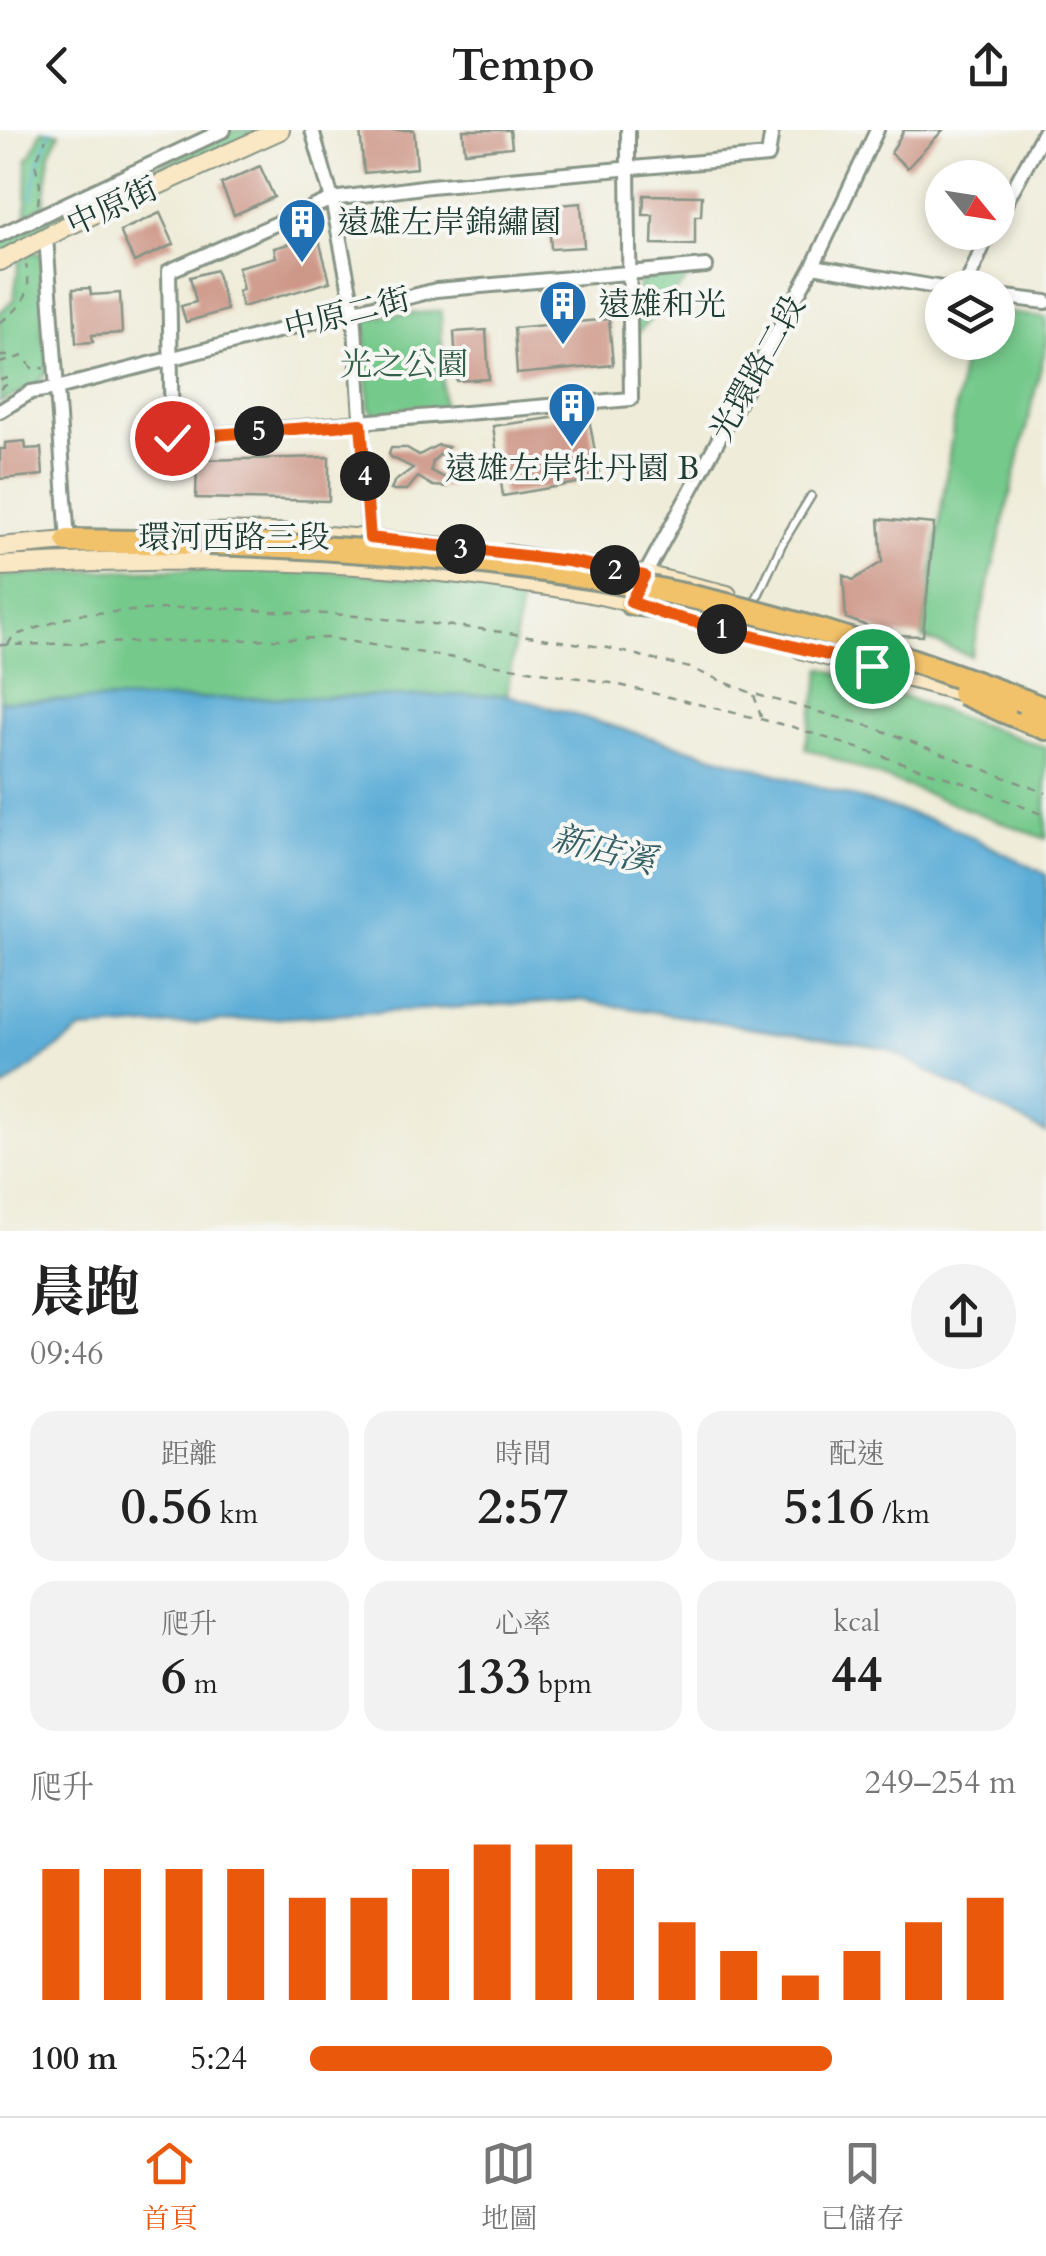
<!DOCTYPE html>
<html lang="zh-TW">
<head>
<meta charset="utf-8">
<style>
	body { margin:0; font-family:Cardo,"Noto Serif TC",serif; background:#f2f2f2; color:#222; height:100vh; display:flex; flex-direction:column; font-size:38px; white-space:nowrap }
	* { box-sizing:border-box; margin:0 }
	p { font-size:32px; color:#767676 }
	.icon { flex:none; width:55px; height:55px; fill:none; stroke:currentColor; stroke-width:2; stroke-linecap:round; stroke-linejoin:round }
	.map { position:relative; height:1101px; overflow:hidden }
	.sheet { display:flex; flex-direction:column; background:#fff; flex:1 }
	.sheet>* { flex:none }
	.needle { width:65px; rotate:120deg }
	.controls { position:absolute; left:925px; top:30px; display:grid; gap:20px }
	.controls a { display:grid; place-items:center; width:90px; height:90px; border-radius:50%; background:#fff; box-shadow:0 5px 15px #0003; font-size:50px }
	.pin { position:absolute; display:grid; place-items:center; width:85px; height:85px; color:#fff; margin:-42px; border:5px solid #fff; border-radius:50%; box-shadow:0 2px 10px #0007 }
	.km { position:absolute; width:50px; height:50px; margin:-25px; border-radius:50%; background:#222; color:#fff; font-size:28px; line-height:50px; text-align:center }
	.round { display:grid; place-items:center; flex:none; width:105px; height:105px; border-radius:52px; background:#f2f2f2 }
	.summary { display:flex; align-items:center; justify-content:space-between; height:170px; padding:0 30px }
	h1 { font-size:55px; font-weight:700; line-height:75px }
	.metrics { display:grid; grid-template-columns:repeat(3,1fr); gap:15px; height:170px; padding:10px 30px }
	.metrics div { display:grid; align-content:center; border-radius:25px; background:#f2f2f2; text-align:center }
	.metrics b { font-size:50px; font-weight:700 }
	.metrics small { font-size:28px; font-weight:400 }
	.metrics p { font-size:28px }
	.chart { height:280px; padding:20px 30px }
	.chart p { display:flex; justify-content:space-between }
	.chart svg { width:100%; height:180px; margin-top:10px; stroke:#ea580c; stroke-width:6 }
	ul { padding:0 30px; list-style:none; font-size:32px }
	li { display:grid; grid-template-columns:160px 120px 1fr; align-items:center; height:75px }
	li i { height:25px; border-radius:12px; background:#ea580c }
	header { display:flex; justify-content:space-between; align-items:center; height:130px; padding:0 30px; background:#fff; font-size:45px; font-weight:700 }
	.tab-bar { display:flex; justify-content:space-around; align-items:center; height:140px; border-top:2px solid #e0e0e0; background:#fff; font-size:28px; color:#767676 }
	.tab-bar a { display:grid; justify-items:center; gap:5px }
	.tab-bar .current { color:#ea580c }
	.map>svg:first-child { display:block }
	.green { fill:#75c98b; stroke:#4a8360; stroke-width:2.5 }
	.water { fill:#5dadd7; stroke:#3e7586; stroke-width:2.5 }
	.lines { fill:none; stroke-linecap:round; stroke-linejoin:round }
	.stream { stroke:#5dadd7; stroke-width:2.5 }
	.building { fill:#ce9889 }
	.lane-casing { stroke:#879486; stroke-width:11 }
	.street-casing { stroke:#879486; stroke-width:18 }
	.secondary-casing { stroke:#879486; stroke-width:22 }
	.highway-casing { stroke:#879486; stroke-width:28 }
	.path { stroke:#879486; stroke-width:2.5; stroke-dasharray:8 8; stroke-linecap:butt }
	.lane { stroke:#fff; stroke-width:6 }
	.street { stroke:#fff; stroke-width:12 }
	.secondary { stroke:#fae7c3; stroke-width:18 }
	.highway { stroke:#f2c26a; stroke-width:22 }
	.highway-bridge-casing { stroke:#879486; stroke-width:28; stroke-linecap:butt }
	.highway-bridge { stroke:#f2c26a; stroke-width:22 }
	.route-casing { stroke:#fff; stroke-width:20 }
	.route { stroke:#ea580c; stroke-width:12 }
	.labels { text-anchor:middle; stroke-width:8; stroke-linejoin:round; paint-order:stroke }
	.street-label { font-size:32px; fill:#1f3d34; stroke:#f6f6f2 }
	.poi-label { font-size:32px; fill:#1f3d34; stroke:#f6f6f2; text-anchor:start }
	.park-label { font-size:32px; fill:#34604a; stroke:#f6f6f2 }
	.water-label { font-size:35px; font-style:italic; fill:#325f65; stroke:#f6f6f2 }
</style>
</head>
<body>
<header><svg class="icon" aria-label="back" viewBox="0 0 24 24"><path d="M15 5l-7 7 7 7"/></svg>Tempo<svg class="icon" aria-label="share" viewBox="0 0 24 24"><path d="M12 15V3M7 8l5-5 5 5M5 13v7h14v-7"/></svg></header>
<div class="map">
<svg width="1046" height="1101" viewBox="0 0 1046 1101">
	<rect width="100%" height="100%" fill="#f6f6f2"/>
	<filter id="ink" filterUnits="userSpaceOnUse"><feTurbulence type="fractalNoise" baseFrequency=".01" numOctaves="2"/><feDisplacementMap in="SourceGraphic" scale="20" xChannelSelector="R" yChannelSelector="G"/><feConvolveMatrix kernelMatrix="1 2 1 2 8 2 1 2 1" color-interpolation-filters="sRGB"/></filter>
	<filter id="wash" filterUnits="userSpaceOnUse"><feTurbulence type="fractalNoise" baseFrequency=".0048" numOctaves="4" result="noise"/><feDisplacementMap in="SourceGraphic" scale="40" xChannelSelector="R" yChannelSelector="G"/><feGaussianBlur stdDeviation="2.25" result="paint"/><feColorMatrix in="noise" values="0 0 0 0 0 0 0 0 0 0 0 0 0 0 0 0 0 1.4 0 .05"/><feComposite in="paint" operator="in"/></filter>
	<g filter="url(#wash)">
		<rect width="100%" height="100%" fill="#efecd9"/>
		<!-- green -->
		<path class="green" d="M42,0l18,3 -10,20 -6,52 -18,10 1,-57 3,-1z
			M235,0h28l-263,125v-15z
			M34,122l6,1 3,6 -1,78c6,8 5,14 6,24 1,25 -30,31 -48,42v-91l14,-13 5,-40z
			M693,143l-60,65 6,-58z
			M441,181l2,99 -67,6 -7,-9 -5,-86 8,-4z
			M998,182l48,5v29l-75,310 -48,-18 42,-295 33,-1z
			M258,438l98,5 166,18 -15,104 -507,6v-125l89,-5z
			M822,538l224,80v91l-241,-91z"/>
		<!-- water -->
		<path class="water" d="M507,565l438,129 101,50v259l-159,-84 -308,-49 -498,30 -81,60v-389z"/>
		<g class="lines">
			<!-- stream -->
			<path class="stream" d="M32,68l5,-30 14,-38"/>
		</g>
		<g id="blocks">
			<!-- building -->
			<path class="building" d="M360,0h54l3,38 -53,5z
				M463,0h47l2,17 -47,5z
				M904,0h39l-36,38 -16,-15z
				M260,36l14,31 -40,18 -13,-31z
				M644,65l58,1 -1,20h-6v29l-43,-1 1,-29h-10z
				M581,73l3,44 -33,2 -3,-43z
				M160,83l14,31 -40,18 -14,-31z
				M318,106l12,46 -88,25 -4,-16 5,-1 -5,-23 38,-10 -2,-9z
				M216,140l11,40 -41,12 -5,-16 15,-4 -6,-25z
				M90,158l1,7 29,-2 2,40 -30,2 1,7 -17,1 -3,-54z
				M609,189l4,46 -96,9 -3,-46z
				M486,200l3,49 -32,2 -3,-49z
				M588,283l12,66 -97,17 -10,-70z
				M25,311l1,8 15,-1 2,27 -43,4v-30h5v-6z
				M438,315l10,2 -15,14 -2,10 16,8 3,5 -3,3 -14,-1 -15,-9 -11,13h-16l3,-8 19,-14 -22,-11 -2,-3 2,-6h16l12,7z
				M329,327v44l-133,-3 1,-38z
				M879,389l55,5 -11,112 -33,-1 -44,-17 -3,-43 10,5 29,-18z"/>
		</g>
	</g>
	<g filter="url(#ink)">
		<use href="#blocks" fill-opacity="0" stroke="#879486" stroke-width="2.5"/>
		<g class="lines">
			<!-- lane casing -->
			<g class="lane-casing">
				<path id="lane" d="M754,474l28,-60 29,-48"/>
			</g>
			<!-- street casing -->
			<g class="street-casing">
				<path id="street" d="M312,0l20,69 22,113 15,226
					M628,0v37l3,232 -459,39 -3,-167 163,-72 98,-13 338,-30 4,-26
					M998,87l47,-87
					M0,105l224,-105
					M46,107l22,304
					M813,136l129,22
					M965,158l24,-56
					M998,166l48,6
					M0,281l31,-19 26,-4 379,-98 270,-24
					M642,450l171,-314 64,-136"/>
			</g>
			<!-- secondary casing -->
			<g class="secondary-casing">
				<path id="secondary" d="M0,131l65,-34 215,-97
					M198,403c89,-3 176,6 264,16
					M0,417l78,-7
					M507,424l137,21 83,20
					M0,436c168,-8 338,-10 505,14 45,7 92,11 136,26
					M801,519l173,46"/>
			</g>
			<!-- highway casing -->
			<g class="highway-casing">
				<path id="highway" d="M68,411l140,2
					M631,473l55,6 132,34
					M1024,571l22,9
					M1004,581l42,17"/>
			</g>
			<!-- path -->
			<path class="path" d="M38,74l2,-19 -5,-22 11,-24
				M0,192c23,-15 33,-29 26,-57
				M0,226h16
				M0,233l23,-7 10,13 11,-1
				M0,250l8,-2 1,5 -9,6
				M0,515l328,-7 283,45 182,44 174,57 79,32
				M8,515l5,-9 66,-22 120,-7 148,8 134,14 127,19 82,20 64,26 119,33 173,66
				M754,565l7,22"/>
			<!-- lane -->
			<use href="#lane" class="lane"/>
			<!-- street -->
			<use href="#street" class="street"/>
			<!-- secondary -->
			<use href="#secondary" class="secondary"/>
			<!-- highway -->
			<use href="#highway" class="highway"/>
			<!-- highway-bridge casing -->
			<g class="highway-bridge-casing">
				<path id="highway-bridge" d="M208,413c158,5 320,18 475,52 116,25 230,64 341,106
					M963,563l41,18"/>
			</g>
			<!-- highway-bridge -->
			<use href="#highway-bridge" class="highway-bridge"/>
		</g>
	</g>
	<g class="lines" filter="url(#ink)">
		<!-- route casing -->
		<g class="route-casing">
			<path id="route" d="M172,308l189,-14 9,114 198,23 76,15 -13,26 36,13 205,51"/>
		</g>
		<!-- route -->
		<use href="#route" class="route"/>
	</g>
	<!-- icons -->
	<defs>
		<g id="building-pin" transform="scale(2.5)"><path d="M0 17L-7.5 6A9.5 9.5 0 1 1 7.5 6Z" fill="#1f6fb2" stroke="#f6f6f2"/><path d="M-4-6H4V6H1V3H-1V6H-4ZM-2.5-4.3h1.7v1.8h-1.7ZM.8-4.3h1.7v1.8H.8ZM-2.5-1h1.7V.8h-1.7ZM.8-1h1.7V.8H.8Z" fill="#fff"/></g>
	</defs>
	<g fill-rule="evenodd">
		<use href="#building-pin" x="302" y="92"/>
		<use href="#building-pin" x="563" y="174"/>
		<use href="#building-pin" x="572" y="276"/>
	</g>
	<g class="labels">
		<!-- street labels -->
		<g class="street-label">
			<text transform="translate(112 76) rotate(-25)" y="11">中原街</text>
			<text transform="translate(347 183) rotate(-14)" y="11">中原二街</text>
			<text transform="translate(757 238) rotate(-61)" y="11">光環路二段</text>
			<text x="234" y="418">環河西路三段</text>
		</g>
		<!-- poi labels -->
		<g class="poi-label">
			<text x="337" y="103">遠雄左岸錦繡園</text>
			<text x="598" y="185">遠雄和光</text>
			<text x="572" y="349" text-anchor="middle">遠雄左岸牡丹園 B</text>
		</g>
		<!-- park labels -->
		<g class="park-label">
			<text x="404" y="245">光之公園</text>
		</g>
		<!-- water labels -->
		<g class="water-label">
			<text transform="translate(604 719) rotate(14)" y="12">新店溪</text>
		</g>
	</g>
</svg>
<div class="controls">
<a><svg class="needle" viewBox="-14 -14 28 28"><path d="M0-13l5 13h-10z" fill="#e53935"/><path d="M0 13l5-13h-10z" fill="#767676"/></svg></a>
<a><svg class="icon" aria-label="layers" viewBox="0 0 24 24"><path d="M12 4l9 5-9 5-9-5zM3 14l9 5 9-5"/></svg></a>
</div>
<div class="pin" style="left:872px;top:536px;background:#1e9e55"><svg class="icon" aria-label="arrive" viewBox="0 0 24 24"><path d="M6 21V4h12l-3 4 3 4H6"/></svg></div>
<div class="pin" style="left:172px;top:308px;background:#d93025"><svg class="icon" aria-label="check" viewBox="0 0 24 24"><path d="M5 12l5 5 9-10"/></svg></div>
<b class="km" style="left:722px;top:499px">1</b>
<b class="km" style="left:615px;top:440px">2</b>
<b class="km" style="left:461px;top:419px">3</b>
<b class="km" style="left:365px;top:346px">4</b>
<b class="km" style="left:259px;top:301px">5</b>
</div>
<section class="sheet">
<div class="summary"><div><h1>晨跑</h1><p>09:46</p></div><a class="round"><svg class="icon" aria-label="share" viewBox="0 0 24 24"><path d="M12 15V3M7 8l5-5 5 5M5 13v7h14v-7"/></svg></a></div>
<div class="metrics">
<div><p>距離</p><b>0.56<small> km</small></b></div>
<div><p>時間</p><b>2:57</b></div>
<div><p>配速</p><b>5:16<small> /km</small></b></div>
</div>
<div class="metrics">
<div><p>爬升</p><b>6<small> m</small></b></div>
<div><p>心率</p><b>133<small> bpm</small></b></div>
<div><p>kcal</p><b>44</b></div>
</div>
<div class="chart"><p><span>爬升</span>249–254 m</p>
<svg viewBox="0 0 160 44" preserveAspectRatio="none"><path d="M5 44V12M15 44V12M25 44V12M35 44V12M45 44V19M55 44V19M65 44V12M75 44V6M85 44V6M95 44V12M105 44V25M115 44V32M125 44V38M135 44V32M145 44V25M155 44V19"/></svg>
</div>
<ul>
<li><b>100 m</b>5:24<i style="width:74%"></i></li>
</ul>
</section>
<nav class="tab-bar">
<a class="current"><svg class="icon" aria-label="home" viewBox="0 0 24 24"><path d="M3 11l9-7 9 7M6 9v11h12V9"/></svg>首頁</a>
<a><svg class="icon" aria-label="map" viewBox="0 0 24 24"><path d="M3 6l6-2 6 2 6-2v14l-6 2-6-2-6 2zM9 4v14M15 6v14"/></svg>地圖</a>
<a><svg class="icon" aria-label="saved" viewBox="0 0 24 24"><path d="M7 4h10v16l-5-4-5 4z"/></svg>已儲存</a>
</nav>
</body>
</html>
